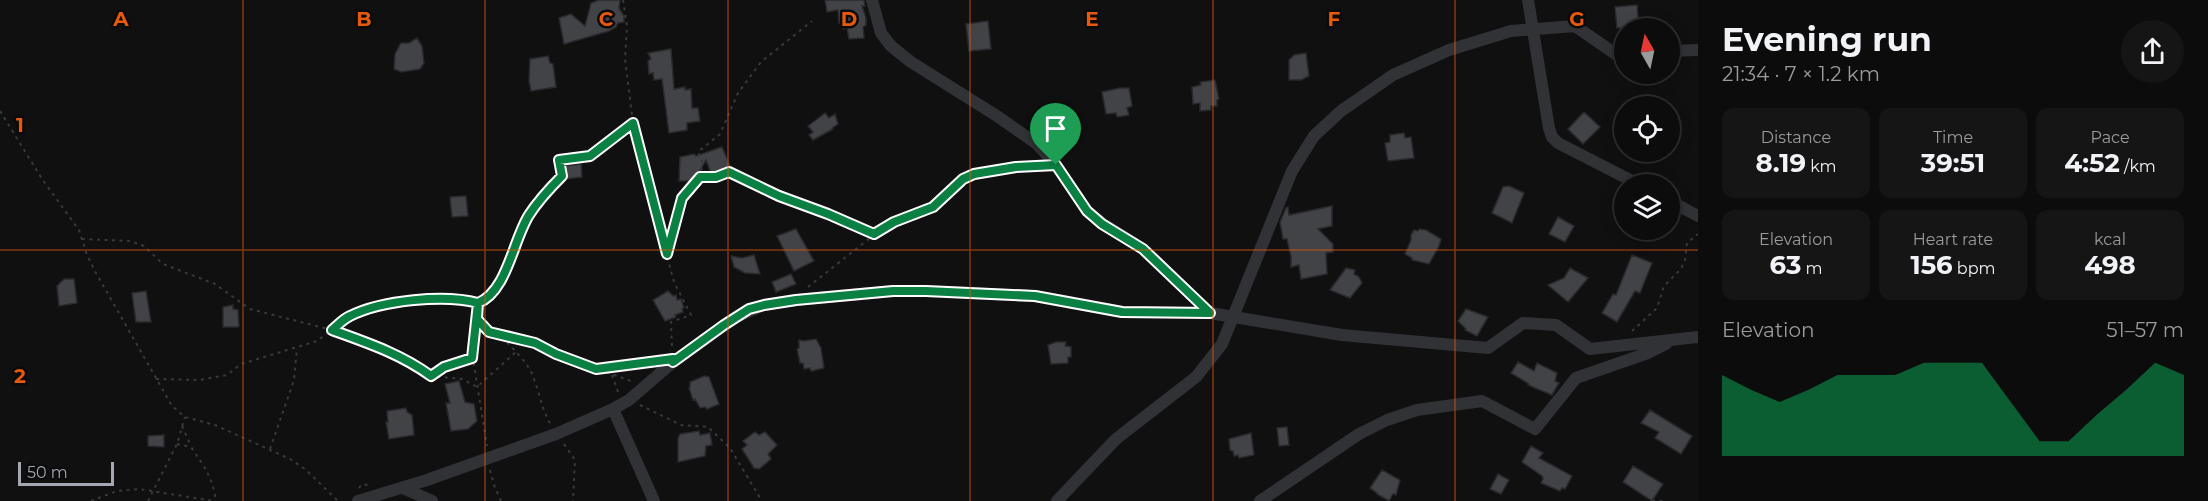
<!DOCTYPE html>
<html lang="en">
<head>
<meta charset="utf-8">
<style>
	body { margin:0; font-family:Montserrat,sans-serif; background:#151516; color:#f1f3f6; height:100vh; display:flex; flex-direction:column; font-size:22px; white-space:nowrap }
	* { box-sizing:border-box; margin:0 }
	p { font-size:20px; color:#9a9b9d }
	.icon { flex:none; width:33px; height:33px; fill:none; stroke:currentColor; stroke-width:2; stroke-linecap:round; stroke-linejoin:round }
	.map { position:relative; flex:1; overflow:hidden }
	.details { display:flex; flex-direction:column; background:#0c0c0d; width:510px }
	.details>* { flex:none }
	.needle { width:39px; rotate:351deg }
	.tools { position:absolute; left:1614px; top:18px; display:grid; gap:12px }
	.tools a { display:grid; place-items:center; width:66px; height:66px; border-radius:50%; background:#0c0c0d; box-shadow:0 3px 15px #0003,0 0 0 2px #2c2c2e; font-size:30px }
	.scale { position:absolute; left:18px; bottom:15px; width:96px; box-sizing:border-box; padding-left:6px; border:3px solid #a2a7b1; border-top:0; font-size:16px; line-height:21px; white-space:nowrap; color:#a2a7b1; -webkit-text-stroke:4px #0b0b0c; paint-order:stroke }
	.pin { position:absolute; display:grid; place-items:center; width:51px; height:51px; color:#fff; margin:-62px -26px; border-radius:50% 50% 50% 0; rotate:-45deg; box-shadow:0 0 6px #0007 }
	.pin .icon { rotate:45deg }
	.round { display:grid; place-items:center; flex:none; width:63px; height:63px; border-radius:32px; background:#151516 }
	.overview { display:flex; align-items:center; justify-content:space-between; height:102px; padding:0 24px }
	h1 { font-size:33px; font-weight:700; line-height:45px }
	.figures { display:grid; grid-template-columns:repeat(3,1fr); gap:9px; height:102px; padding:6px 24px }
	.figures div { display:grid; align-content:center; border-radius:12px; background:#151516; text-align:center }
	.figures b { font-size:26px; font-weight:700 }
	.figures small { font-size:16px; font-weight:400 }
	.figures p { font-size:16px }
	.chart { height:168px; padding:12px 24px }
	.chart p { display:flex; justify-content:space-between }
	.chart svg { width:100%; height:108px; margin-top:6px; fill:#0b8043; opacity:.7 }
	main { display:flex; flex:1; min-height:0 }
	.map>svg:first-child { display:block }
	.building { fill:#414347; stroke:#2a2a2d; stroke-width:1.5 }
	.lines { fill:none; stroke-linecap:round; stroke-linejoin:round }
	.path { stroke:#37393c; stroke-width:2; stroke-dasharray:3 4.5; stroke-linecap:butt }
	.street { stroke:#313235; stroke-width:12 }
	.route-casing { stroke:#fff; stroke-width:12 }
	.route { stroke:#0b8043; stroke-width:8 }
	.grid { fill:none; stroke:#e8590c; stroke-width:1.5; stroke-opacity:0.55 }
	.grid-label { font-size:20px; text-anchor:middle; font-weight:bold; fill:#e8590c; stroke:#0b0b0c; stroke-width:5; stroke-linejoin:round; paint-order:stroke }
</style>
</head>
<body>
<main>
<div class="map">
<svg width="1698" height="501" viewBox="0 0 1698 501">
	<rect width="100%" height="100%" fill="#101011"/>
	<!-- building -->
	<path class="building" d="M599,0h21l-1,8 5,8v6l-6,1 -2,4 -7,4 -45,13 -5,-26 12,-4 14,12 6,-23z
		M825,0h39l1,6h-3l4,12v7l-3,2 1,11 -15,1 -2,-11 -4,1v-7l-4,1 -1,-13 -11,2z
		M1637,5l2,23h-22l-2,-21z
		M988,21l3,28 -22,2 -3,-27z
		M417,38l5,8 2,17 -4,6 -19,3 -7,-3 1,-15 6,-11h8z
		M671,49l3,40 11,-2v3l6,-1 1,19h6l2,13 -13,2v7l-18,3 -7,-54 -8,1 -1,-7 -4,1 -1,-13 3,-2 -3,-6z
		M1306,53l3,23 -8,4h-12v-20l5,-5z
		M548,56l2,7 3,1 3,23 -25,4 -2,-10 1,-22z
		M1215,80l4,19 -2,1v6h-6v4l-11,1v-8l-7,1 -1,-17 9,-2 -1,-3z
		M1120,88h9l3,18 -5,2 2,7 -12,2 -1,-4 -10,1 -4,-22z
		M1584,112l16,15 -17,17 -15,-15z
		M825,113l4,5 6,-4 3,10 -6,4 1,1 -20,11 -4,-5 4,-3 -5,-6z
		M1404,133l1,5 6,-1 3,21 -26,3 -3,-18 5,-1v-7z
		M722,147l8,19 -18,10 -6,-16 -12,21h-15l1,-24 14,-3 2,2z
		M581,164l1,13 -16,2 -2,-13z
		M1509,186l15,7 -12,30 -20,-10 11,-26z
		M466,196l2,20 -16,1 -2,-20z
		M1332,206v20l-14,3 15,15v8l-7,1 1,21 -26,5 -2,-14 -8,2v-10l-4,-18h-4l-3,-17 6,-14 2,-1 1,8z
		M1558,217l16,9 -9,16 -16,-8z
		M796,229l18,32 -20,10 -17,-35z
		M1419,229l7,1 15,9 -2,7 -10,18 -17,-4v-2l-7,-4 6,-14v-5l3,-5 4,1z
		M754,255l6,19 -15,-1 -11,-6 -3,-11 11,2z
		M1632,255l20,8 -12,30 -5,-2 -18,31 -15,-9 11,-19 3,1z
		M1346,268l9,2 -1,4 5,3 3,6 -12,15 -20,-8z
		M1570,268l18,10 -20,24 -20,-17 16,-7z
		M791,274l5,10 -20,8 -4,-10z
		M64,279h10l3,24 -18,3 -2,-20z
		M146,291l5,31h-15l-4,-29z
		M668,291l5,5 3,-1 1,5 4,-1 3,9 -2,1 1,3 -8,3 1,2 -11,4 -12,-21z
		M233,305v4l5,1 1,16 -2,1h-14v-20z
		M1466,309l22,8 -11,19 -12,-6 1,-1 -8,-8z
		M816,339l5,9 3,20 -13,3 -1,-3 -6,1 -1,-6h-3l-3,-14 2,-1v-8l5,1z
		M1056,342h10l-1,4 6,1v10h-3v6l-17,1 -3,-19z
		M1518,362l16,9 3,-8 20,10 -2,8 4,2 -7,12 -24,-10 1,-1 -18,-11z
		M704,376l5,1 10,27 -12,5 -2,-2 -5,1 -5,-9 -2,1 -4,-12 1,-1v-5z
		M459,381l6,21 9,2 3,17 -9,8 -17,2 -5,-28h4l-5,-19z
		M406,408l1,4 5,3 2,20 -25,4 -3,-17h2l-1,-11z
		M1650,410l42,26 -11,18 -26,-16 4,-6 -18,-9z
		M1287,427l2,18 -10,1 -2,-18z
		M699,431l1,4 10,-2 2,12 -6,1 -1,10 -27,6v-24l2,-4z
		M755,432l4,3 6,-3 12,13 -9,9 3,5 -12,10 -5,-1 -12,-19 5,-4 -4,-4z
		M1251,433l3,22 -15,3 -1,-3 -4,1 -1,-5 -3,-1 -1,-11z
		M164,435v12l-16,-1v-10z
		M1531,446l12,7 -4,5 33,18 -7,13 -3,-1 -2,3 -19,-8 2,-4 -1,-3 -20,-14z
		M1633,466l30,18 -11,17 -29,-19z
		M1382,470l18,10 -4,15 -3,-1 -4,7 -12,-7v-1l-7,-5z
		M1498,474l11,6 -8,14 -11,-5z"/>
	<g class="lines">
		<!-- path -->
		<path class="path" d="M623,0l4,26 -2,33 8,64 11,48 30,111 17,33 -20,7 1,25
			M0,111l42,68 37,51 8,25 9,18 76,133 13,11 30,8 75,34 15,10 33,32
			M701,177h15l13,-5 50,24 49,18 47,20
			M82,239l48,2 14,5 19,18 52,20 35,25 82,21 33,11 27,11 20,10 19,14
			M667,251l15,-53 19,-21 1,-17 -4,-8 22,-18 18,-41 23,-31 51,-41
			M808,287l67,-53 19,-12 39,-15 30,-28 11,-5 16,-4 51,-4
			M478,303l-5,55 14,88
			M477,319l12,13 46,11 21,11 75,27
			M1632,331l25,-23 7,-22 17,-17 4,-9 2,-17 11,-9
			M502,337c11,12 27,26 32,42 6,16 8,31 17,46
			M473,358l-29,9 -13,9 31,3 15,8 39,-35
			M598,369l57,-8
			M612,375l6,17
			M156,379l43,1 28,-5 14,-11 76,-23 31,-24 23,-10 43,-6 53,-1 11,3 7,-2 16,-22 26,-62 17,-23 19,-18 -4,-15 31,-5 43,-33
			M640,405l41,20 27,2 22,21 32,53
			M182,426l9,20
			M177,444l14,3c13,19 22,31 25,54
			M564,444l11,16 -2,41
			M270,449l24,-69 3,-32
			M490,470l4,15 7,16
			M359,488l3,-4 6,1
			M91,501l26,-10 22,-2 75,12
			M148,501l29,-57 8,-27
			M1652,501h11"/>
		<!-- street -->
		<path class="street" d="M872,0l9,33 10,13 20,16 86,54 40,28 19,21 31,46 15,12 41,26 67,64
			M1528,0l21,128 3,9 6,6 80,41
			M1670,51l28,-1
			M1670,201l28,15
			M613,409l41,92
			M403,488l29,13
			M358,501l69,-21 129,-46 57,-25 16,-9 44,-38 63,-45 28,-12 32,-5 97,-9h33l109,5 87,16 88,1 132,22 146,13 35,-25 33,2 34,24 108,-12
			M1057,501l59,-62 80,-62 26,-33 70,-173 22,-35 27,-25 52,-36 56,-25 62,-19 64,-5 42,29 7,-1
			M1260,501l99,-67 28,-14 30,-10 65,-9 53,28 41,-51 72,-25 18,-9"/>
	</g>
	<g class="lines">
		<!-- route casing -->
		<g class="route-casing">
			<path id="route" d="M1056,165l-40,2 -42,7 -11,5 -30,28 -39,15 -20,12 -46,-20 -49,-18 -50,-24 -13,5h-16l-18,21 -15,56 -34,-131 -43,33 -31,4 3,16c-12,12 -24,25 -33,39 -16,25 -22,77 -51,88l-6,55 -28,9 -13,9c-30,-22 -63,-33 -99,-46 6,-5 11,-11 18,-14 32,-16 95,-22 128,-13l-1,16 12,13 46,11 21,11 40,15 77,-10v3l51,-37 25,-16 15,-4 32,-5 97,-9h33l109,5 87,16 88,1 -67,-64 -41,-25 -15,-13 -31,-46"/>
		</g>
		<!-- route -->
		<use href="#route" class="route"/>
	</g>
	<!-- grid -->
	<path class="grid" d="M243,0v501M485,0v501M728,0v501M970,0v501M1213,0v501M1455,0v501M0,250h1698"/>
	<g class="grid-label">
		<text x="121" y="26">A</text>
		<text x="364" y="26">B</text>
		<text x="606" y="26">C</text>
		<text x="849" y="26">D</text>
		<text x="1092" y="26">E</text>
		<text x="1334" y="26">F</text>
		<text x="1577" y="26">G</text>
		<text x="20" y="132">1</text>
		<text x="20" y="383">2</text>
	</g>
</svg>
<div class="tools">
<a><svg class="needle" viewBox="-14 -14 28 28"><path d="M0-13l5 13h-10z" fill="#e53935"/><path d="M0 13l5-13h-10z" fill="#9a9b9d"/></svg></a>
<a><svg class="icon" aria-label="locate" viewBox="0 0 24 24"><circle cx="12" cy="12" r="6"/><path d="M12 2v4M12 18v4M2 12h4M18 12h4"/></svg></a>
<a><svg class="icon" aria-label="layers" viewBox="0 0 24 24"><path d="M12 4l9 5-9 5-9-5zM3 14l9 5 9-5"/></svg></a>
</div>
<div class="scale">50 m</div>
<div class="pin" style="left:1056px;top:165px;background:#1e9e55"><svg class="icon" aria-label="arrive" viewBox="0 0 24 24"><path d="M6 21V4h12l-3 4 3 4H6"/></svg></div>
</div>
<section class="details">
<div class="overview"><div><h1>Evening run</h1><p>21:34 · 7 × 1.2 km</p></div><a class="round"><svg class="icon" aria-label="share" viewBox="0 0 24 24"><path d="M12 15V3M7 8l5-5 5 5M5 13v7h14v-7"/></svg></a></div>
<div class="figures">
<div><p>Distance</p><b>8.19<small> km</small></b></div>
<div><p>Time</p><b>39:51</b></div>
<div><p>Pace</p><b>4:52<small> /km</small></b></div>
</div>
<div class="figures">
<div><p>Elevation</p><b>63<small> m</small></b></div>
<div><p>Heart rate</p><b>156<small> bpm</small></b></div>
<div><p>kcal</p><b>498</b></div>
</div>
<div class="chart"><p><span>Elevation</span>51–57 m</p>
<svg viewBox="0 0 160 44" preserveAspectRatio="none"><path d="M0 44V11L10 17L20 22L30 17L40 11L50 11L60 11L70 6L80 6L90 6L100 22L110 38L120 38L130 27L140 17L150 6L160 11V44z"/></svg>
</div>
</section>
</main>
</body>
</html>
